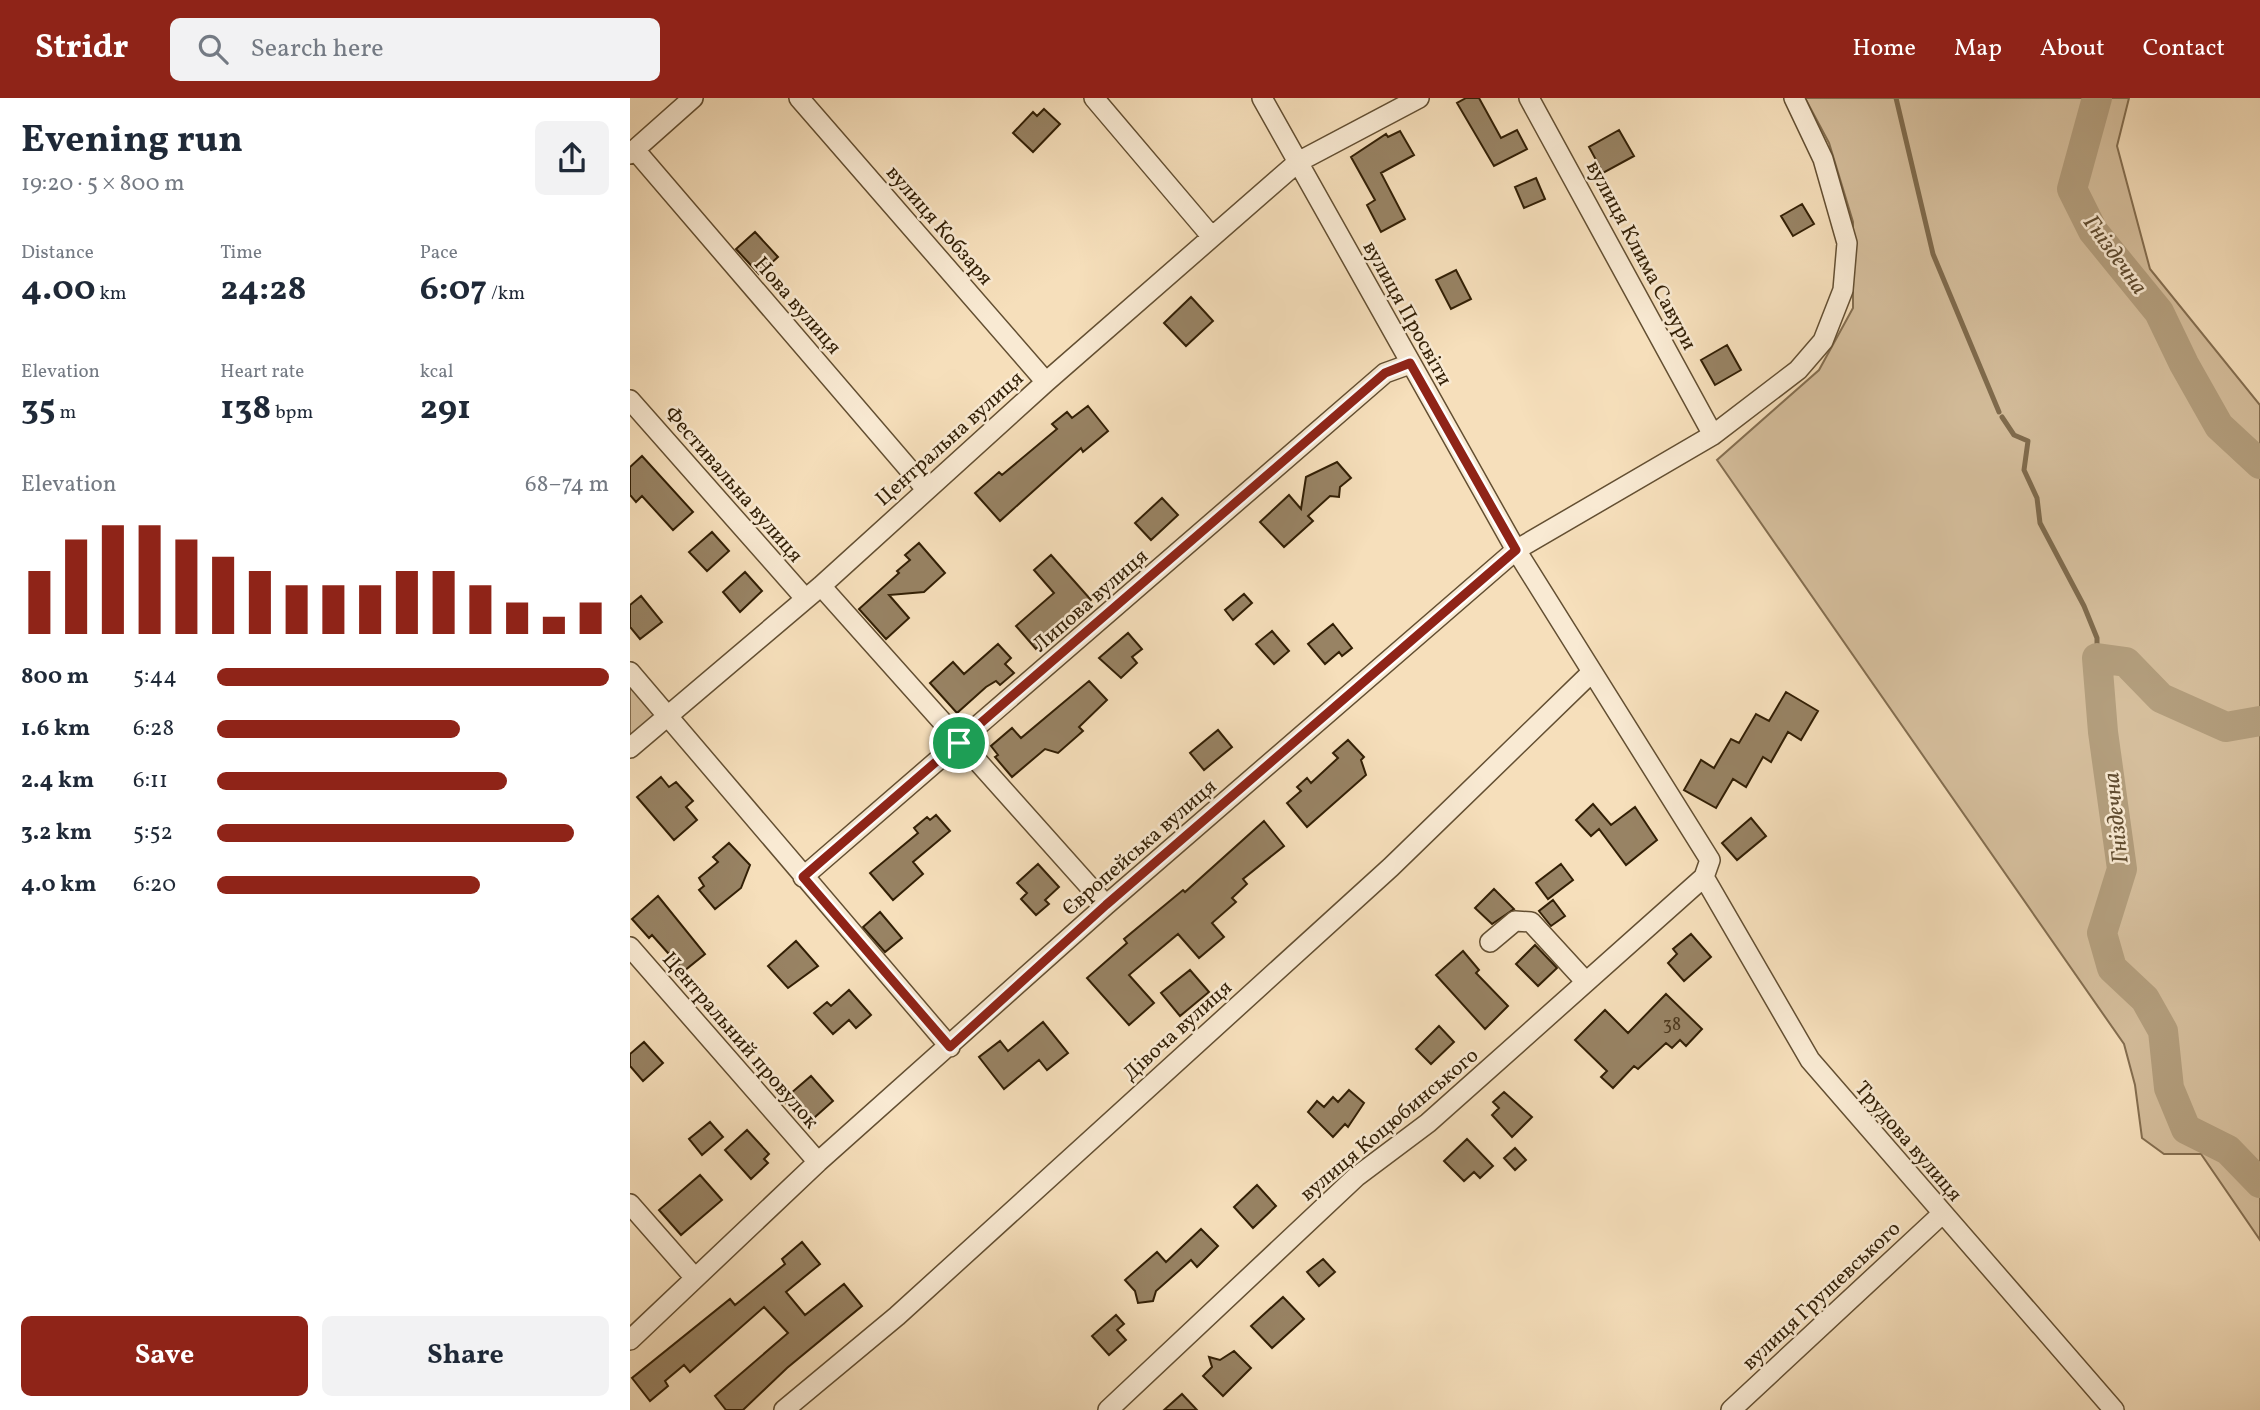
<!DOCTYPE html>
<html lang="en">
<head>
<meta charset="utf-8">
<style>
	body { margin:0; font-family:Vollkorn,serif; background:#f2f2f3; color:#1f2937; height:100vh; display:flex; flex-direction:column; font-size:26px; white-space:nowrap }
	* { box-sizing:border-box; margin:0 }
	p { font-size:23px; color:#747a83 }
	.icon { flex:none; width:38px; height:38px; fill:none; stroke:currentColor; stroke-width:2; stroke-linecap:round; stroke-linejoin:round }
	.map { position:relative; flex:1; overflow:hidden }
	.drawer { display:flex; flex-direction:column; background:#fff; width:630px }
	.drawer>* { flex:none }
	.pin { position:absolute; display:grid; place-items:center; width:60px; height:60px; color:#fff; margin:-30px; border:4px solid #fff; border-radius:50%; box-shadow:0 2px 7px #0007 }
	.round { display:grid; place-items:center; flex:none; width:74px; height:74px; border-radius:10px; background:#f2f2f3 }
	.head { display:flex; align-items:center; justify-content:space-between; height:119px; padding:0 21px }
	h1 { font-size:38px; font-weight:700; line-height:52px }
	.stats { display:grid; grid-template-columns:repeat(3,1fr); gap:10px; height:119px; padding:7px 21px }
	.stats div { display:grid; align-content:center }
	.stats b { font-size:35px; font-weight:700 }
	.stats small { font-size:19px; font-weight:400 }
	.stats p { font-size:19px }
	.chart { height:196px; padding:14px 21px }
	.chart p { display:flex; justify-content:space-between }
	.chart svg { width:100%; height:126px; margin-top:7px; stroke:#8f2418; stroke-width:6 }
	.cta { display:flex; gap:14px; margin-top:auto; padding:14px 21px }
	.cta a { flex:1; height:80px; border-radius:10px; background:#8f2418; color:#fff; font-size:28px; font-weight:700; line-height:80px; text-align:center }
	.cta a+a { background:#f2f2f3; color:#1f2937 }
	ul { padding:0 21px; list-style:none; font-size:23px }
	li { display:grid; grid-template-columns:112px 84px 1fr; align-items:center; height:52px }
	li i { height:18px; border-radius:9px; background:#8f2418 }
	header { display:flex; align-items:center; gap:42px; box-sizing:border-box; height:98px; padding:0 35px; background:#8f2418; color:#fff }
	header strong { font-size:33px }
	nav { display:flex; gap:38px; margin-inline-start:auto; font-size:24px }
	.search { width:490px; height:63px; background:#f2f2f3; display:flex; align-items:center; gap:18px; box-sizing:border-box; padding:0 24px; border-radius:10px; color:#747a83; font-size:26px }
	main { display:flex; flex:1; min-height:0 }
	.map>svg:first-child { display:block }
	.green { fill:#d5be9c; stroke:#846e50; stroke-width:2 }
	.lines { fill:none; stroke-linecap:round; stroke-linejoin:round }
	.stream { stroke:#7f6b4d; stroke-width:5 }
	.river { stroke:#b39e7d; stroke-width:30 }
	.building { fill:#988364; stroke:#321f05; stroke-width:2 }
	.minor-casing { stroke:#634f32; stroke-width:22 }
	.minor { stroke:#f9ead3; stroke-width:19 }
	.route-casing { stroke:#fff; stroke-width:14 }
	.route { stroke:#8f2418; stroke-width:9 }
	.labels { text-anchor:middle; stroke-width:5; stroke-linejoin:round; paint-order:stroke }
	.number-label { font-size:18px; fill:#4c381d }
	.street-label { font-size:21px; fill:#321f05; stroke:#f9ead3 }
	.water-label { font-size:23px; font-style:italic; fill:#5f4b2f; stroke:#f9ead3 }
</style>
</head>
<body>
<header>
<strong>Stridr</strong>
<div class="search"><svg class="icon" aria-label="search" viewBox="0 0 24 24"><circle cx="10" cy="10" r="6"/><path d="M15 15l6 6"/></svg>Search here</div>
<nav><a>Home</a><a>Map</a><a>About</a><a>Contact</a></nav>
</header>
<main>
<section class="drawer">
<div class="head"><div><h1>Evening run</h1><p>19:20 · 5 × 800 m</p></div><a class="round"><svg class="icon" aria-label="share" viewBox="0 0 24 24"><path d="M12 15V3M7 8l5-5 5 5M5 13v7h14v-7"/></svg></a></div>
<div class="stats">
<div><p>Distance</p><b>4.00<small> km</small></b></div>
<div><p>Time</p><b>24:28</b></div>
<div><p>Pace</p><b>6:07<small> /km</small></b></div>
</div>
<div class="stats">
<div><p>Elevation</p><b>35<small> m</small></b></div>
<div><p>Heart rate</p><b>138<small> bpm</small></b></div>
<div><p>kcal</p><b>291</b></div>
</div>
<div class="chart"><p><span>Elevation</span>68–74 m</p>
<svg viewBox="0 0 160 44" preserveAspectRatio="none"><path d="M5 44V22M15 44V11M25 44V6M35 44V6M45 44V11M55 44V17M65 44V22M75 44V27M85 44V27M95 44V27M105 44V22M115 44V22M125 44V27M135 44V33M145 44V38M155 44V33"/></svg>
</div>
<ul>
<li><b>800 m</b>5:44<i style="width:100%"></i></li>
<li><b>1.6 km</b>6:28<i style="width:62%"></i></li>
<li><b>2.4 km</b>6:11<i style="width:74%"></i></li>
<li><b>3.2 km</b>5:52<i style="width:91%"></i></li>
<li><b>4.0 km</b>6:20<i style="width:67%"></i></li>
</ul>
<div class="cta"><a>Save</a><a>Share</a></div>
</section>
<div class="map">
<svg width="1630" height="1312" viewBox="0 0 1630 1312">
	<rect width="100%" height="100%" fill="#f6dfbb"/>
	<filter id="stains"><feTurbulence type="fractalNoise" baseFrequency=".00286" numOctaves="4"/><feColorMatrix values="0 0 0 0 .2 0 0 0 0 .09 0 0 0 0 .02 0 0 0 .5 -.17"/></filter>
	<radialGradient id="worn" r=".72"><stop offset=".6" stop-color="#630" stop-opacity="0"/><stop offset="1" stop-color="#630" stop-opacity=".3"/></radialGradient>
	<!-- green -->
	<path class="green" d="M1175,0h324l-12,48 33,123 110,136v835l-59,-86h-37l-22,-16 -7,-53 -11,-41 -407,-584 102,-90 34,-62v-86l-24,-79z
		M0,574l37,43 -37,35z"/>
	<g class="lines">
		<!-- stream -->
		<path class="stream" d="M1266,0l37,156 66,158
			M1372,319l12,18 14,6 -4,29 13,28 3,25 44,83 13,32v20"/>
		<!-- river -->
		<path class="river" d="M1467,0l-25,91 21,42 66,81 25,52 35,62 41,38
			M1630,623l-34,6 -65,-29 -35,-36 -29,-4 6,74 19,137 -20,64 10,35 33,31 18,32 6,57 17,41 42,21 32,33"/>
	</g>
	<!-- building -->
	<path class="building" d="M836,0h13l22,40 16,-8 10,19 -33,17 -37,-63z
		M414,11l16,15 -27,28 -20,-19 20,-21 4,4z
		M989,32l15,26 -31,17 -14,-26z
		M770,33l14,24 -33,18 24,46 -24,13 -14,-27 8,-5 -24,-43 35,-23 2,3z
		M906,80l9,21 -21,9 -9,-21z
		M1172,106l12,20 -21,12 -12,-20z
		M125,134l23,25 -19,17 -23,-25z
		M826,172l15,29 -20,10 -15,-29z
		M561,199l22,24 -27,25 -22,-23z
		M1097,247l14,25 -26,15 -14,-25z
		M458,308l20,25 -25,21 -2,-4 -81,73 -25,-28 24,-21 3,3 55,-46 -5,-5 15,-12 5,6z
		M12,358l51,56 -20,18 -31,-34 -6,6 -6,-7v-28z
		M707,364l14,16 -11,9 -1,10 -9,-1 -22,20 5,5 -29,26 -24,-25 29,-27 12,14 5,-32z
		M532,400l16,17 -27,25 -16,-17z
		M82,434l17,19 -22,20 -18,-19z
		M289,445l26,30 -21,19 -35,3 20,23 -23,21 -27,-30 40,-36 -2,-2 13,-11 -5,-5z
		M421,457l40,45 -55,49 -20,-23 38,-33 -20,-23z
		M115,474l17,19 -22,21 -17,-20z
		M614,496l8,9 -19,17 -8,-10z
		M11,498l21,26 -22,17 -10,-12v-22z
		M703,526l19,24 -10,8 -3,-4 -14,12 -17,-20z
		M642,533l17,20 -15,13 -18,-20z
		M498,535l14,16 -10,8 5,6 -16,15 -22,-20z
		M368,546l13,14 -6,6 9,9 -14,12 -4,-4 -10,6 -29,26 -27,-30 23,-21 11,12z
		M459,583l18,19 -28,27 4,4 -25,22 -13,-4 -33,28 -17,-20 3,-2 -7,-9 21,-18 9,10z
		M1156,594l32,19 -17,29 -13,-8 -17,30 -8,-5 -17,30 -13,-8 -17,29 -32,-18 17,-30 13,8 17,-29 8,4 17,-29 13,7z
		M588,632l14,17 -28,23 -14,-17z
		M718,642l16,17 -3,3 5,15 -59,52 -20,-24 14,-12 -4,-4 10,-9 4,5 27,-25 -5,-5z
		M31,679l8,10 7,-5 17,19 -7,6 11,13 -23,20 -37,-43z
		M963,706l18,21 24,-18 22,33 -31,25 -27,-36 -8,7 -15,-16z
		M306,717l14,16 -37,31 10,12 -30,26 -23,-27 48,-40 -4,-5 13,-11 3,3z
		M1121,720l15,18 -29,24 -15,-17z
		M634,723l20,25 -41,33 4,5 -15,14 4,4 -24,21 12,14 -25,21 -21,-24 -49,41 25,28 -25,22 -42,-47 40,-35 -3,-4 59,-49 2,2z
		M99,745l21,22 -9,23 -26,21 -16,-19 5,-4 -5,-8 19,-16 -5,-5z
		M408,766l21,23 -14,13 4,4 -13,11 -15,-16 6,-6 -10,-10z
		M931,766l12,16 -25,19 -12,-16z
		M864,791l20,20 -22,15 -17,-16z
		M28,798l47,58 -21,17 -32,-36 -3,3 -17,-19z
		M923,802l12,16 -14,10 -12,-15z
		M250,814l22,26 -17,14 -22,-25z
		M1061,836l20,23 -27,24 -16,-18 9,-9 -4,-5z
		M166,843l22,25 -30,22 -20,-22z
		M905,847l22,23 -19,18 -22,-22z
		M833,853l16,19 -3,3 32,33 -23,23 -49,-54z
		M560,872l19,22 -29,24 -19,-23z
		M219,892l22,25 -15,13 -7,-8 -16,14 -19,-21 13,-11 4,4z
		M1036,896l36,35 -16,17 -6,-6 -8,8 -6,-5 -28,26 -4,-3 -21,22 -12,-11 6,-6 -32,-31 30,-30 23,23z
		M413,924l25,31 -21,17 -8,-10 -35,29 -25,-32 21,-16 8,10z
		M809,928l15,16 -23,22 -15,-15z
		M14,944l19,21 -20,18 -13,-15v-12z
		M181,978l22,25 -27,24 -23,-25z
		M719,992l15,13 -16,24 -3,-3 -12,13 -25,-25 9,-11 7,6 9,-10 5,5z
		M874,994l28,25 -20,20 -20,-22 7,-7 -6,-6z
		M80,1024l13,15 -21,18 -13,-16z
		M117,1032l22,24 -5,5 4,4 -17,16 -26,-29z
		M837,1041l26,27 -13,12 -6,-6 -10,9 -20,-20z
		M885,1050l11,12 -11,10 -11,-12z
		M70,1077l22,25 -41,35 -22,-25z
		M627,1087l19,21 -23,22 -19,-21z
		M571,1131l17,17 -21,21 -6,-7 -35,31 -3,10 -15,2 -3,-12 -10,-11 32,-28 9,10z
		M172,1144l18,22 -34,28 19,23 39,-31 18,22 -75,62 -44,42h-17l-11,-14 73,-63 -24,-26 -74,65 -6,-7 -19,16 3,5 -18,15 -18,-23 98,-79 5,6 50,-41 -3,-5z
		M693,1161l12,13 -16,14 -12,-14z
		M653,1199l21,22 -32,29 -21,-22z
		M486,1217l8,9 -7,6 9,10 -17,15 -17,-19z
		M604,1253l17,17 -28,28 -20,-20 9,-9 -3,-10 11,3z
		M552,1296l15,16h-33z"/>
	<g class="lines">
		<!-- minor casing -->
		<g class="minor-casing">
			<path id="minor" d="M169,0l247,284
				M464,0l118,139
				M899,0l184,337
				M5,52l291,339
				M0,56l63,-56
				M0,302l174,197
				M191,488l285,319
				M0,574l320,375
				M0,650l191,-162 225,-204 252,-220 121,-64
				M173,779l582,-504 25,-9
				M1074,779l106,183 304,350
				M860,844l25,-21 16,1 55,60
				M0,849l188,215
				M0,1106l65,74
				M0,1242l188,-178 288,-257 410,-355 197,-115 85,-65 25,-29 20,-51 4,-47 -24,-84 -29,-61
				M154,1312l113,-94 494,-449 200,-194
				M478,1312l248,-233 72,-54 276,-246 6,-17 -194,-310 -254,-452
				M1101,1312l211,-196"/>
		</g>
		<!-- minor -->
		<use href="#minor" class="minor"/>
	</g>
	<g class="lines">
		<!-- route casing -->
		<g class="route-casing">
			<path id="route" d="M780,265l106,187 -410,355 -156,142 -147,-170 582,-504z"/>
		</g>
		<!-- route -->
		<use href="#route" class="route"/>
	</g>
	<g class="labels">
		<!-- number labels -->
		<g class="number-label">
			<text x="1042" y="932">38</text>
		</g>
		<!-- street labels -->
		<g class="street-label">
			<text transform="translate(310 127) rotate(49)" y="7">вулиця Кобзаря</text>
			<text transform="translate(1012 157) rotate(62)" y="7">вулиця Клима Савури</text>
			<text transform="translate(168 207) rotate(49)" y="7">Нова вулиця</text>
			<text transform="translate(778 215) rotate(61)" y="7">вулиця Просвіти</text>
			<text transform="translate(319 340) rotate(-42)" y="7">Центральна вулиця</text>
			<text transform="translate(104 386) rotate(49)" y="7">Фестивальна вулиця</text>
			<text transform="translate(460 502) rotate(-41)" y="7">Липова вулиця</text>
			<text transform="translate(509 749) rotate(-41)" y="7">Європейська вулиця</text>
			<text transform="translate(547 932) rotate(-42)" y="7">Дівоча вулиця</text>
			<text transform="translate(111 942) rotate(49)" y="7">Центральний провулок</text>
			<text transform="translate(759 1026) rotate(-40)" y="7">вулиця Коцюбинського</text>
			<text transform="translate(1279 1043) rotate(49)" y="7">Трудова вулиця</text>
			<text transform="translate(1191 1197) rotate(-43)" y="7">вулиця Грушевського</text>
		</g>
		<!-- water labels -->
		<g class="water-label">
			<text transform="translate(1486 156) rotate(54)" y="8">Гніздечна</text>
			<text transform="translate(1485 720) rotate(-96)" y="8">Гніздечна</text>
		</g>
	</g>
	<rect width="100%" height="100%" filter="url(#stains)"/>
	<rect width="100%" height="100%" fill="url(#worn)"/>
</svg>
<div class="pin" style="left:329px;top:645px;background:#1e9e55"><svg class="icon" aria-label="arrive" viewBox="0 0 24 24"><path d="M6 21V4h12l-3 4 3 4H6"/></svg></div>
</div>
</main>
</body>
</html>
